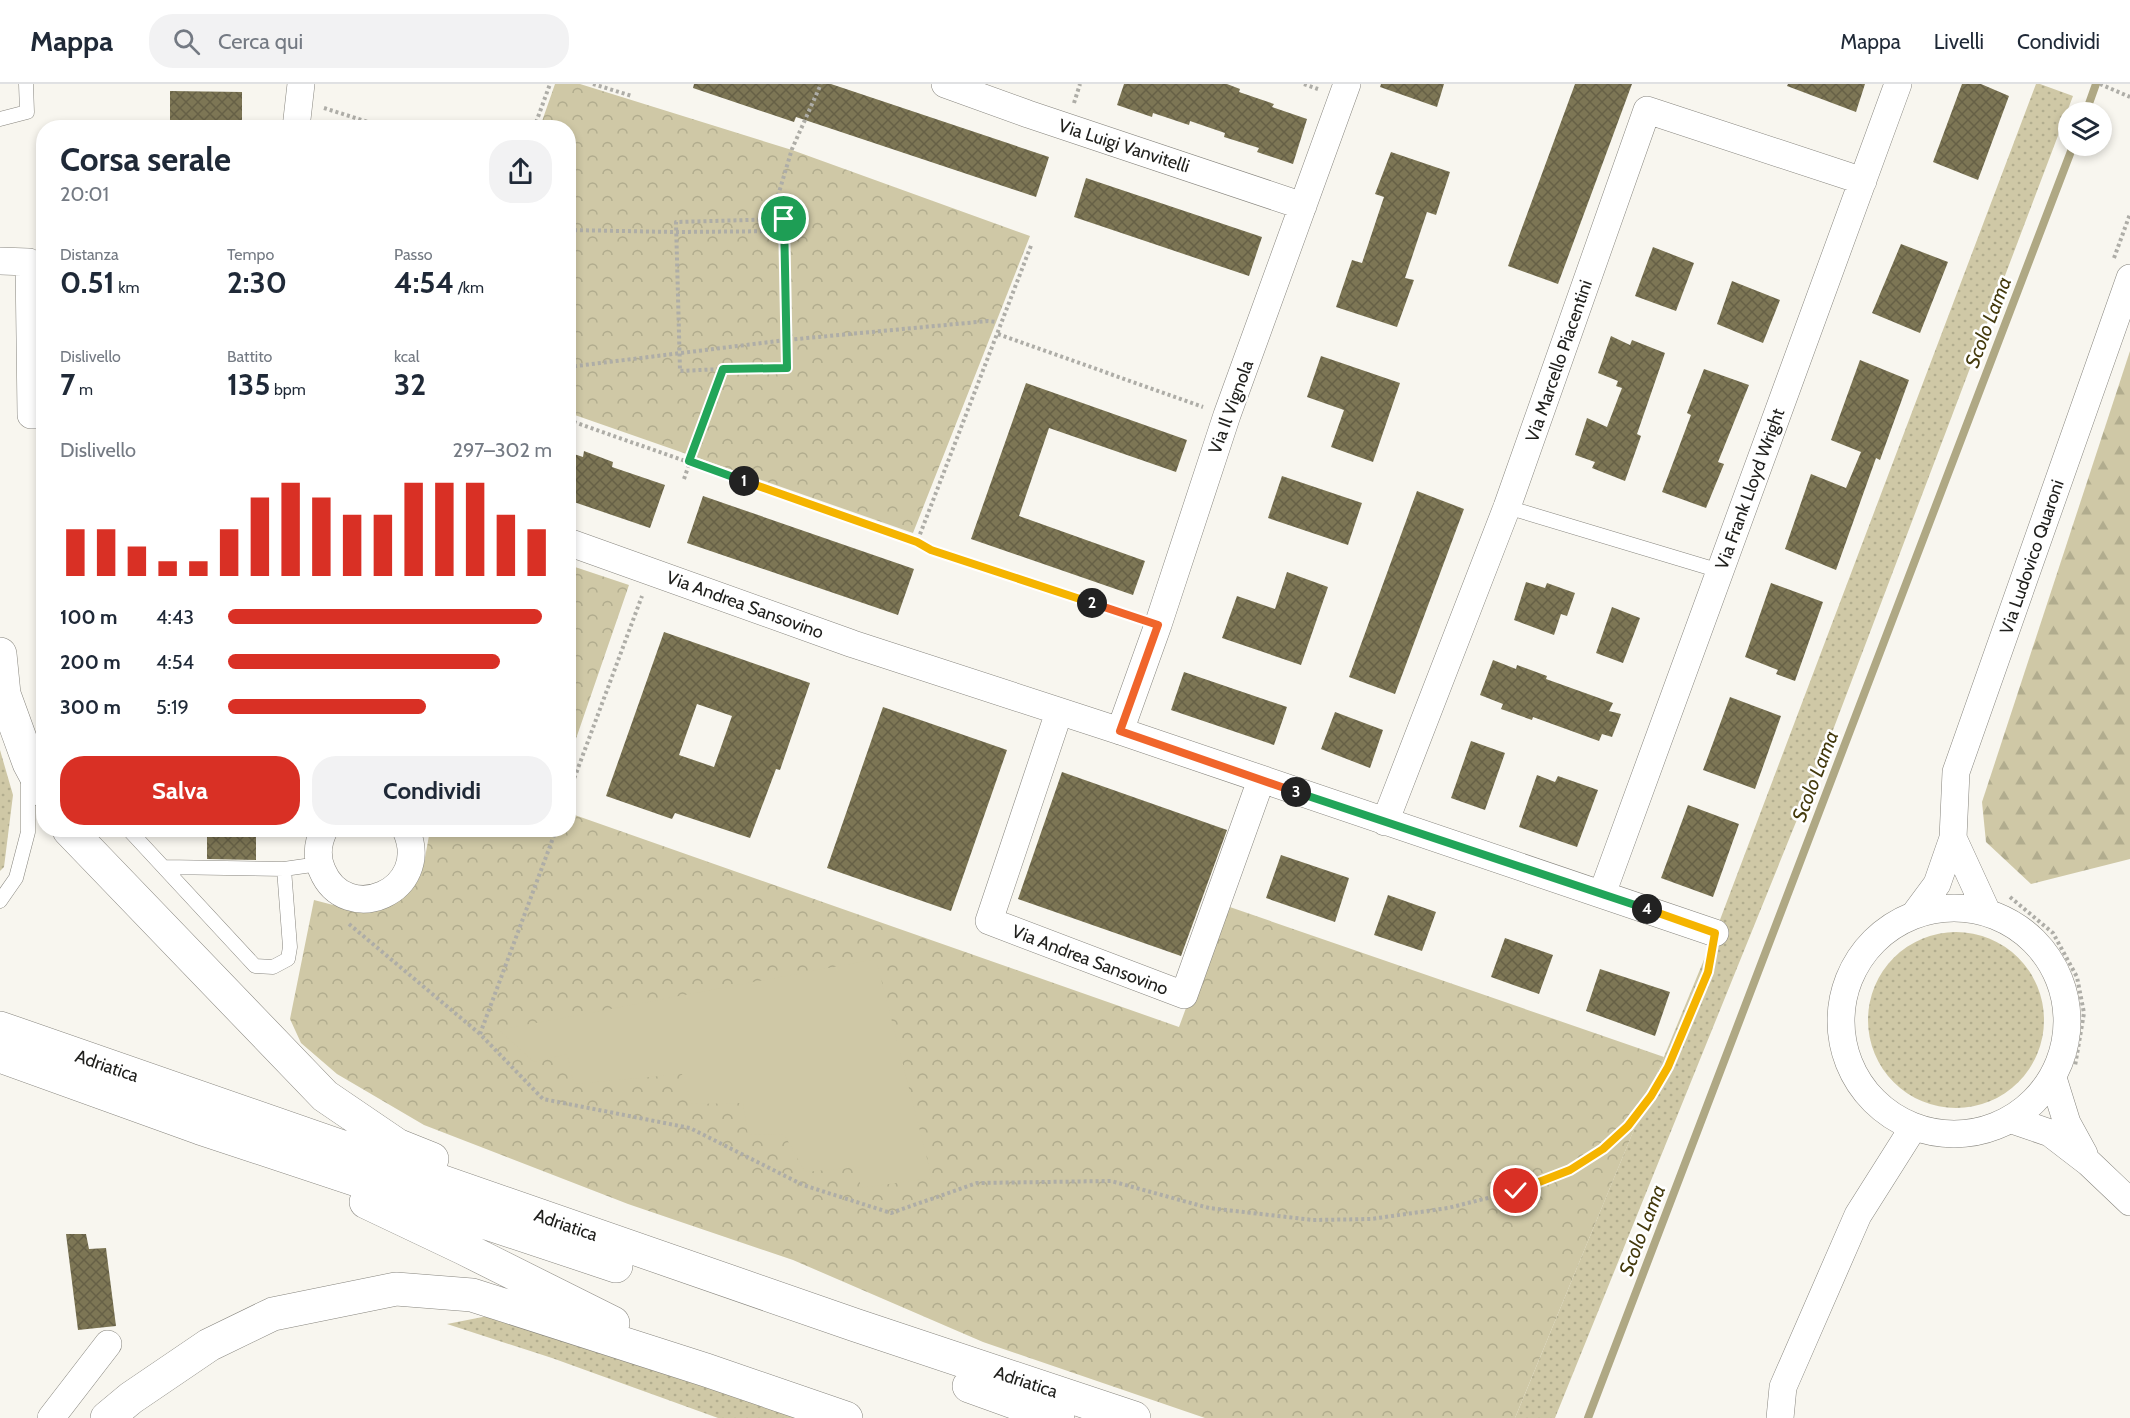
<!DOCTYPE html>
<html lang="it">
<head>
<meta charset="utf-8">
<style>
	body { margin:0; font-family:Cabin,sans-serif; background:#f2f2f3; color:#1f2937; height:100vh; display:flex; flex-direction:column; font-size:22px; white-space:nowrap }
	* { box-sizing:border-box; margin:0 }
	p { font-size:20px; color:#747a83 }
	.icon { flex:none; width:33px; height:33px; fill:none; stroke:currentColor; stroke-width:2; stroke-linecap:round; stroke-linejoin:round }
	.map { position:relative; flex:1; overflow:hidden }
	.sheet { position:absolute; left:36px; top:36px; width:540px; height:717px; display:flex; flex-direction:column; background:#fff; border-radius:24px; box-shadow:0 3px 9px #0003 }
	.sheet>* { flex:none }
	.fabs { position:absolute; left:2058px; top:18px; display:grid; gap:12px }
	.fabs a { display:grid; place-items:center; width:54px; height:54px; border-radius:50%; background:#fff; box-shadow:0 3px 9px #0003; font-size:30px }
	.pin { position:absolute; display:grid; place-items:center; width:51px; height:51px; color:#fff; margin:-26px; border:3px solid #fff; border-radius:50%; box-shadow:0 2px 6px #0007 }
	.km { position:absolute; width:30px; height:30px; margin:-15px; border-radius:50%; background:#222; color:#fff; font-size:16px; line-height:30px; text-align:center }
	.round { display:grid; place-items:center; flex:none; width:63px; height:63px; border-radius:24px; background:#f2f2f3 }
	.summary { display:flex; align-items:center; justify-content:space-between; height:102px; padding:0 24px }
	h1 { font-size:33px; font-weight:800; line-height:45px }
	.metrics { display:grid; grid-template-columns:repeat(3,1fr); gap:9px; height:102px; padding:6px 24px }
	.metrics div { display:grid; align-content:center }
	.metrics b { font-size:30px; font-weight:800 }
	.metrics small { font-size:16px; font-weight:400 }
	.metrics p { font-size:16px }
	.chart { height:168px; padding:12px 24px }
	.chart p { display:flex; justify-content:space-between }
	.chart svg { width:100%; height:108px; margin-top:6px; stroke:#d93025; stroke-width:6 }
	.primary-button { display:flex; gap:12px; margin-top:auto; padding:12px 24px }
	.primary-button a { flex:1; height:69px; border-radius:24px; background:#d93025; color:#fff; font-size:24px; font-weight:800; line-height:69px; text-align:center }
	.primary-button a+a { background:#f2f2f3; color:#1f2937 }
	ul { padding:0 24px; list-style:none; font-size:20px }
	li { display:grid; grid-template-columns:96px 72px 1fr; align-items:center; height:45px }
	li i { height:15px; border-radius:8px; background:#d93025 }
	header { display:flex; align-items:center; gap:36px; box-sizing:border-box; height:84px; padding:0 30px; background:#fff; border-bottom:2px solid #e0e1e3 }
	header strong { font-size:28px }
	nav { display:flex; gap:33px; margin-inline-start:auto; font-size:21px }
	.search { width:420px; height:54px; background:#f2f2f3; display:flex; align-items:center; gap:15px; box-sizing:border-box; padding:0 21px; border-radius:24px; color:#747a83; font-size:22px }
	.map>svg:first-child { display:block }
	.grass { fill:url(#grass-dots) }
	.forest { fill:url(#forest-firs) }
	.park { fill:url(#park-crowns) }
	.garden { fill:#cfc8a6 }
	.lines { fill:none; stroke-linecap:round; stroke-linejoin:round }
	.stream { stroke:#afa884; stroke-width:8 }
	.building { fill:url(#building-cross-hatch); fill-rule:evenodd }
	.lane-casing { stroke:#87857e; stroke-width:15 }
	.street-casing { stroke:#87857e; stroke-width:28 }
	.highway-casing { stroke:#87857e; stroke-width:34 }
	.path { stroke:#aeada7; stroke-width:4; stroke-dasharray:3 3; stroke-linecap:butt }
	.lane { stroke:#fff; stroke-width:14 }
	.street { stroke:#fff; stroke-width:27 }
	.highway { stroke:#fff; stroke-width:33 }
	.split-1-casing { stroke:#fff; stroke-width:12 }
	.split-2-casing { stroke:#fff; stroke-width:12 }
	.split-3-casing { stroke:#fff; stroke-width:12 }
	.split-4-casing { stroke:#fff; stroke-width:12 }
	.split-5-casing { stroke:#fff; stroke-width:12 }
	.split-1 { stroke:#22a559; stroke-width:8 }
	.split-2 { stroke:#f5b400; stroke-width:8 }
	.split-3 { stroke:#f0652b; stroke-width:8 }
	.split-4 { stroke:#22a559; stroke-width:8 }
	.split-5 { stroke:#f5b400; stroke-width:8 }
	.labels { text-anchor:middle; stroke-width:5; stroke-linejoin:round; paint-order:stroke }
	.street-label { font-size:18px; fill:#21211e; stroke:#fff }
	.water-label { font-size:20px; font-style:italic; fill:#443a0d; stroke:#fff }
</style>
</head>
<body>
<header>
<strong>Mappa</strong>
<div class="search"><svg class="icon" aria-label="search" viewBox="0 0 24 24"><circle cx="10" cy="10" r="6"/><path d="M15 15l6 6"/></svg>Cerca qui</div>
<nav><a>Mappa</a><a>Livelli</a><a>Condividi</a></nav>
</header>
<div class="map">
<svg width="2130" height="1334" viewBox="0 0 2130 1334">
	<defs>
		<pattern id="grass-dots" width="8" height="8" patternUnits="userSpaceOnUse" patternTransform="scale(1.5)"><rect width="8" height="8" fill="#cfc8a6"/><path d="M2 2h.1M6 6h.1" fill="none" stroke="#b1ac8e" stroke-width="1.8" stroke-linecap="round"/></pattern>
		<pattern id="forest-firs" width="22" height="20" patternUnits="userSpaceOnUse" patternTransform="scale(1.5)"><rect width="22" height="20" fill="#cfc8a6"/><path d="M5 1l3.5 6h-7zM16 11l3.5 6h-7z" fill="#b1ac8e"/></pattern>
		<pattern id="park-crowns" width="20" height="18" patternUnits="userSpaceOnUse" patternTransform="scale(1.5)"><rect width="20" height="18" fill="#cfc8a6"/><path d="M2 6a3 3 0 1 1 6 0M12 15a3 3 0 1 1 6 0" fill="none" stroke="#b1ac8e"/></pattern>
		<pattern id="building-cross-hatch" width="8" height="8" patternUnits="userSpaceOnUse" patternTransform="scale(1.5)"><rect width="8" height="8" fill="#7d7655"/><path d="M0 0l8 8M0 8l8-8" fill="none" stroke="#666046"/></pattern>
	</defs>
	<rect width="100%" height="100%" fill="#f8f6ef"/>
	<!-- grass -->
	<path class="grass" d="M2036,0h4l33,12 -243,642 -275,680h-40l200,-485z
		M0,666l13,45 -9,72 -4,4z
		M1868 936a88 88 0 1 1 176 0a88 88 0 1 1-176 0Z
		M503,1229l298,105h-83l-166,-60 -105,-34z"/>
	<!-- forest -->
	<path class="forest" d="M2130,267v508l-99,25 -45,-42 -4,-40z"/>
	<!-- park -->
	<path class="park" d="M555,0h25l212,66 238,86 -117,297 -344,-120 -1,-285 -28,-1z
		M569,481l60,20 -60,174 -1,-194z
		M569,729l610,214 45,-122 440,152 -149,361h-310l-222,-76 -190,-82 -165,-56 -204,-79 -87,-51 -36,-31 -11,-24 24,-119 46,12 38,-10 26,-39 6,-33h138z"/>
	<!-- garden -->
	<path class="garden" d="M876,875l56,219 -72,10v-21l-55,5 -21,-38 -36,1 -5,-32 -51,1 -10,-30 -108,10 -7,-30 -33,8 -35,-32z"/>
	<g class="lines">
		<!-- stream -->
		<path class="stream" d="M2086,28l10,-28
			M1588,1334l485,-1272"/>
	</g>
	<!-- building -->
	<path class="building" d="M694,0h137l218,73 -13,40 -240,-80 -2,5 -101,-34z
		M1124,0h103l13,5 -1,3 35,12 -2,3 35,12 -14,45 -36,-12 2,-4 -35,-11 1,-4 -35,-12 -1,4 -36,-12 -1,4 -35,-12z
		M1381,0h63l-7,23 -57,-20z
		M1575,0h57l-74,200 -50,-18z
		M1788,0h77l-9,28 -69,-26z
		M1962,0h19l28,12 -31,84 -45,-18z
		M170,7l72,1v31h-27v5h-28v-5h-17z
		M1391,68l59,20 -14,43 -9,-3 -22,66 9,2 -17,47 -61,-20 16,-47 10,3 22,-66 -9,-3z
		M1086,94l176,59 -13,39 -175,-59z
		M1901,160l47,18 -28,71 -48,-20z
		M1653,163l41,16 -18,48 -41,-15z
		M1732,197l48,19 -17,43 -46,-19z
		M1611,252l19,9 2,-5 33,13 -28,81 4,2 -16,45 -33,-13 3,-6 -20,-7 12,-37 20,9 15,-39 -6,-2 2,-5 -20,-8z
		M1321,272l79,27 -27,79 -42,-15 13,-37 -37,-13z
		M1860,276l49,20 -29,80 -4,-2 -40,112 -51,-21 26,-75 35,14 15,-36 -30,-12z
		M1704,285l45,16 -31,77 6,2 -18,44 -44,-16 29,-77 -4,-2z
		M1026,299l161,57 -11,32 -127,-44 -30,88 126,45 -12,34 -162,-56z
		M584,367l29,11 -1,5 53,18 -15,43 -82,-28v-48l15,5z
		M1282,392l80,27 -14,42 -80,-27z
		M1417,407l47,18 -69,185 -46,-17z
		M703,412l211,73 -16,46 -211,-72z
		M1287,488l41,15 -27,78 -79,-27 15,-42 38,13z
		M1526,498l19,6 2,-5 28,10 -8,23 -6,-2 -7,21 -40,-15z
		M1771,499l52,19 -28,79 -19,-7 2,-4 -33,-13z
		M1612,523l28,11 -17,45 -27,-10z
		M664,548l146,51 -30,87 -4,-1 -26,69 -75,-25 -3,6 -66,-23zM697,620l35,12 -18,51 -35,-12z
		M1493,576l23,9 1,-4 30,11 -1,3 67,24 -4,8 12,3 -9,23 -10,-3 -3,7 -66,-24 -1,3 -31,-11 2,-5 -23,-9z
		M1184,588l103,35 -13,38 -103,-35z
		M1730,613l51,19 -26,73 -52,-19z
		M883,623l124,43 -56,161 -124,-43z
		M1335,628l48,18 -13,38 -49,-19z
		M1471,657l34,12 -20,57 -34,-12z
		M1062,688l165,58 -46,126 -163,-57z
		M1537,691l18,7 3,-6 40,14 -21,57 -58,-20z
		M1688,721l51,19 -26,73 -52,-19z
		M207,746h49v30l-49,-1z
		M1281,771l68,23 -14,44 -69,-24z
		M1388,811l48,17 -14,39 -48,-16z
		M1505,854l48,17 -14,39 -48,-17z
		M1600,885l70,23 -15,44 -69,-25z
		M66,1150h20l3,15 17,-1 10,78 -38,4z"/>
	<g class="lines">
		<!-- lane casing -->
		<g class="lane-casing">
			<path id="lane" d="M0,35l27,-7 -1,-28
				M1507,423l213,64
				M129,746l126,136 18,1 15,-8 2,-12 -6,-78
				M164,783l120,2 35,-5
				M0,817l16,-23 12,-46v-54"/>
		</g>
		<!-- street casing -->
		<g class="street-casing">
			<path id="street" d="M945,0l83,30 275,92
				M296,44l5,-44
				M0,177l29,1 2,153h13
				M568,458l285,102 267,87 595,202
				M1059,628l-70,209 195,74 77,-215
				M1120,647l38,-106 69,-210 120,-331
				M1385,738l122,-315 140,-397 216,71
				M324,746c-6,12 -8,26 -2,40 24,58 111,21 84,-40
				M1953,754l34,74
				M1602,810l296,-810
				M1841 937a113 113 0 1 1 226 0a113 113 0 1 1-226 0Z
				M1914,831l23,-31 16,-46 3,-66 174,-494
				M2053,994l14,45 17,31
				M2012,1036l38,13 39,30 41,39
				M51,1334l57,-74
				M1780,1334l3,-31 75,-172 55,-87"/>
		</g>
		<!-- highway casing -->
		<g class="highway-casing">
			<path id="highway" d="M0,570l4,40 25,69 15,28
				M69,746l256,266 72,49 35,14
				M0,944l855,297 279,93
				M0,972l200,72 416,138
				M366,1118l97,46 150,75
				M969,1302l89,32
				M107,1334l24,-20 78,-53 64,-31 123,-25 76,6 234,75 140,48"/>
		</g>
		<!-- path -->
		<path class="path" d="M593,0l39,12
			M1304,0l14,5
			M2100,0l30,13
			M1074,19l6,-19
			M324,24l63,20
			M534,44l16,-44
			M771,135l21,-70 29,-65
			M568,146l107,2 119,-1
			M2114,174l16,-44
			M998,250l205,73
			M568,283l218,-27 202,-19 9,1
			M568,336l349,122 115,-299
			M684,395l38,-110 65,-1 -3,-149 -108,3 4,149 42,-2
			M917,458l14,8 203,67
			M568,711l74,-199
			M2010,813l43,36 24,44 7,36 -9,53
			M349,840l131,110 63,65 147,29 113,57 88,28 86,-30 134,-2 98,27 104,12 58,-1 77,-11 68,-17 54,-21 33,-21 25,-23 23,-30 17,-29 40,-95 3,-15
			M480,950l76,-204"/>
		<!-- lane -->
		<use href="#lane" class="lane"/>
		<!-- street -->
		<use href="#street" class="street"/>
		<!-- highway -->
		<use href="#highway" class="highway"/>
	</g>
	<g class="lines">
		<!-- split-1 casing -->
		<g class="split-1-casing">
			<path id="split-1" d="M744,397l-55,-20 34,-92 64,-1 -3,-149"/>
		</g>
		<!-- split-2 casing -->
		<g class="split-2-casing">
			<path id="split-2" d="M744,397l173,61 14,8 161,53"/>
		</g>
		<!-- split-3 casing -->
		<g class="split-3-casing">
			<path id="split-3" d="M1092,519l66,22 -38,106 176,61"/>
		</g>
		<!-- split-4 casing -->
		<g class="split-4-casing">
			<path id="split-4" d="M1296,708l351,117"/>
		</g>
		<!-- split-5 casing -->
		<g class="split-5-casing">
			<path id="split-5" d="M1516,1107l54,-21 33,-21 25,-23 23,-30 17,-29 40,-95 7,-39 -68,-24"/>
		</g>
		<!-- split-1 -->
		<use href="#split-1" class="split-1"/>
		<!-- split-2 -->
		<use href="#split-2" class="split-2"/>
		<!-- split-3 -->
		<use href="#split-3" class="split-3"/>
		<!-- split-4 -->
		<use href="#split-4" class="split-4"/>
		<!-- split-5 -->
		<use href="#split-5" class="split-5"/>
	</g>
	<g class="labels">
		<!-- street labels -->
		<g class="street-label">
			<text transform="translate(1124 62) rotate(18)" y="6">Via Luigi Vanvitelli</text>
			<text transform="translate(1559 277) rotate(-71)" y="6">Via Marcello Piacentini</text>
			<text transform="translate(1231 323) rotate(-70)" y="6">Via Il Vignola</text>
			<text transform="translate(1750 405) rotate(-70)" y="6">Via Frank Lloyd Wright</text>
			<text transform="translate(2032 473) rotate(-71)" y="6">Via Ludovico Quaroni</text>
			<text transform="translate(745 521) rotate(20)" y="6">Via Andrea Sansovino</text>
			<text transform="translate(1090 876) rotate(21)" y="6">Via Andrea Sansovino</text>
			<text transform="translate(107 982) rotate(19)" y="6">Adriatica</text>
			<text transform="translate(566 1141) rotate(19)" y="6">Adriatica</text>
			<text transform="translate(1026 1298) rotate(18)" y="6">Adriatica</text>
		</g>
		<!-- water labels -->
		<g class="water-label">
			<text transform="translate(1988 238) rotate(-69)" y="7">Scolo Lama</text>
			<text transform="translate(1815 692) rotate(-69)" y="7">Scolo Lama</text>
			<text transform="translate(1642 1146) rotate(-69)" y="7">Scolo Lama</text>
		</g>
	</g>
</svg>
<div class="fabs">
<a><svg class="icon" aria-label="layers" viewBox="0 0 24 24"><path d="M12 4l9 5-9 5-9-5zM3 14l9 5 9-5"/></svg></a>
</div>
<div class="pin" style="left:784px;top:135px;background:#1e9e55"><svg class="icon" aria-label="arrive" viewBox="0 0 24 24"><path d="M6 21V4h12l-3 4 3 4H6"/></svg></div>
<div class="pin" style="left:1516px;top:1107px;background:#d93025"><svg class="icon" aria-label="check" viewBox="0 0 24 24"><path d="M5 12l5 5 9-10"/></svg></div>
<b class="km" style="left:744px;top:397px">1</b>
<b class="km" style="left:1092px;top:519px">2</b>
<b class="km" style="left:1296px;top:708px">3</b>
<b class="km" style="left:1647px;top:825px">4</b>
<section class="sheet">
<div class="summary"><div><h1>Corsa serale</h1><p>20:01</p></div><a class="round"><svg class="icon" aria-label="share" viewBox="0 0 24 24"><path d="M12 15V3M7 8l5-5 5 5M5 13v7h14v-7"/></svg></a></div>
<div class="metrics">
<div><p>Distanza</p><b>0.51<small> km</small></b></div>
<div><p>Tempo</p><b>2:30</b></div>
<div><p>Passo</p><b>4:54<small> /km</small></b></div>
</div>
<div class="metrics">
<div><p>Dislivello</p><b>7<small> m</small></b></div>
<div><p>Battito</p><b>135<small> bpm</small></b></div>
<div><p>kcal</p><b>32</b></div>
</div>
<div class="chart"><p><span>Dislivello</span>297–302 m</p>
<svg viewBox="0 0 160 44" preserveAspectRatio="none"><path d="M5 44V25M15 44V25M25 44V32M35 44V38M45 44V38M55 44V25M65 44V12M75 44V6M85 44V12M95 44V19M105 44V19M115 44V6M125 44V6M135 44V6M145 44V19M155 44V25"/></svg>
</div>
<ul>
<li><b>100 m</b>4:43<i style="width:97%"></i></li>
<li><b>200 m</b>4:54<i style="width:84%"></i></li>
<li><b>300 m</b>5:19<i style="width:61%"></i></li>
</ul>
<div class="primary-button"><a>Salva</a><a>Condividi</a></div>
</section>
</div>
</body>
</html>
